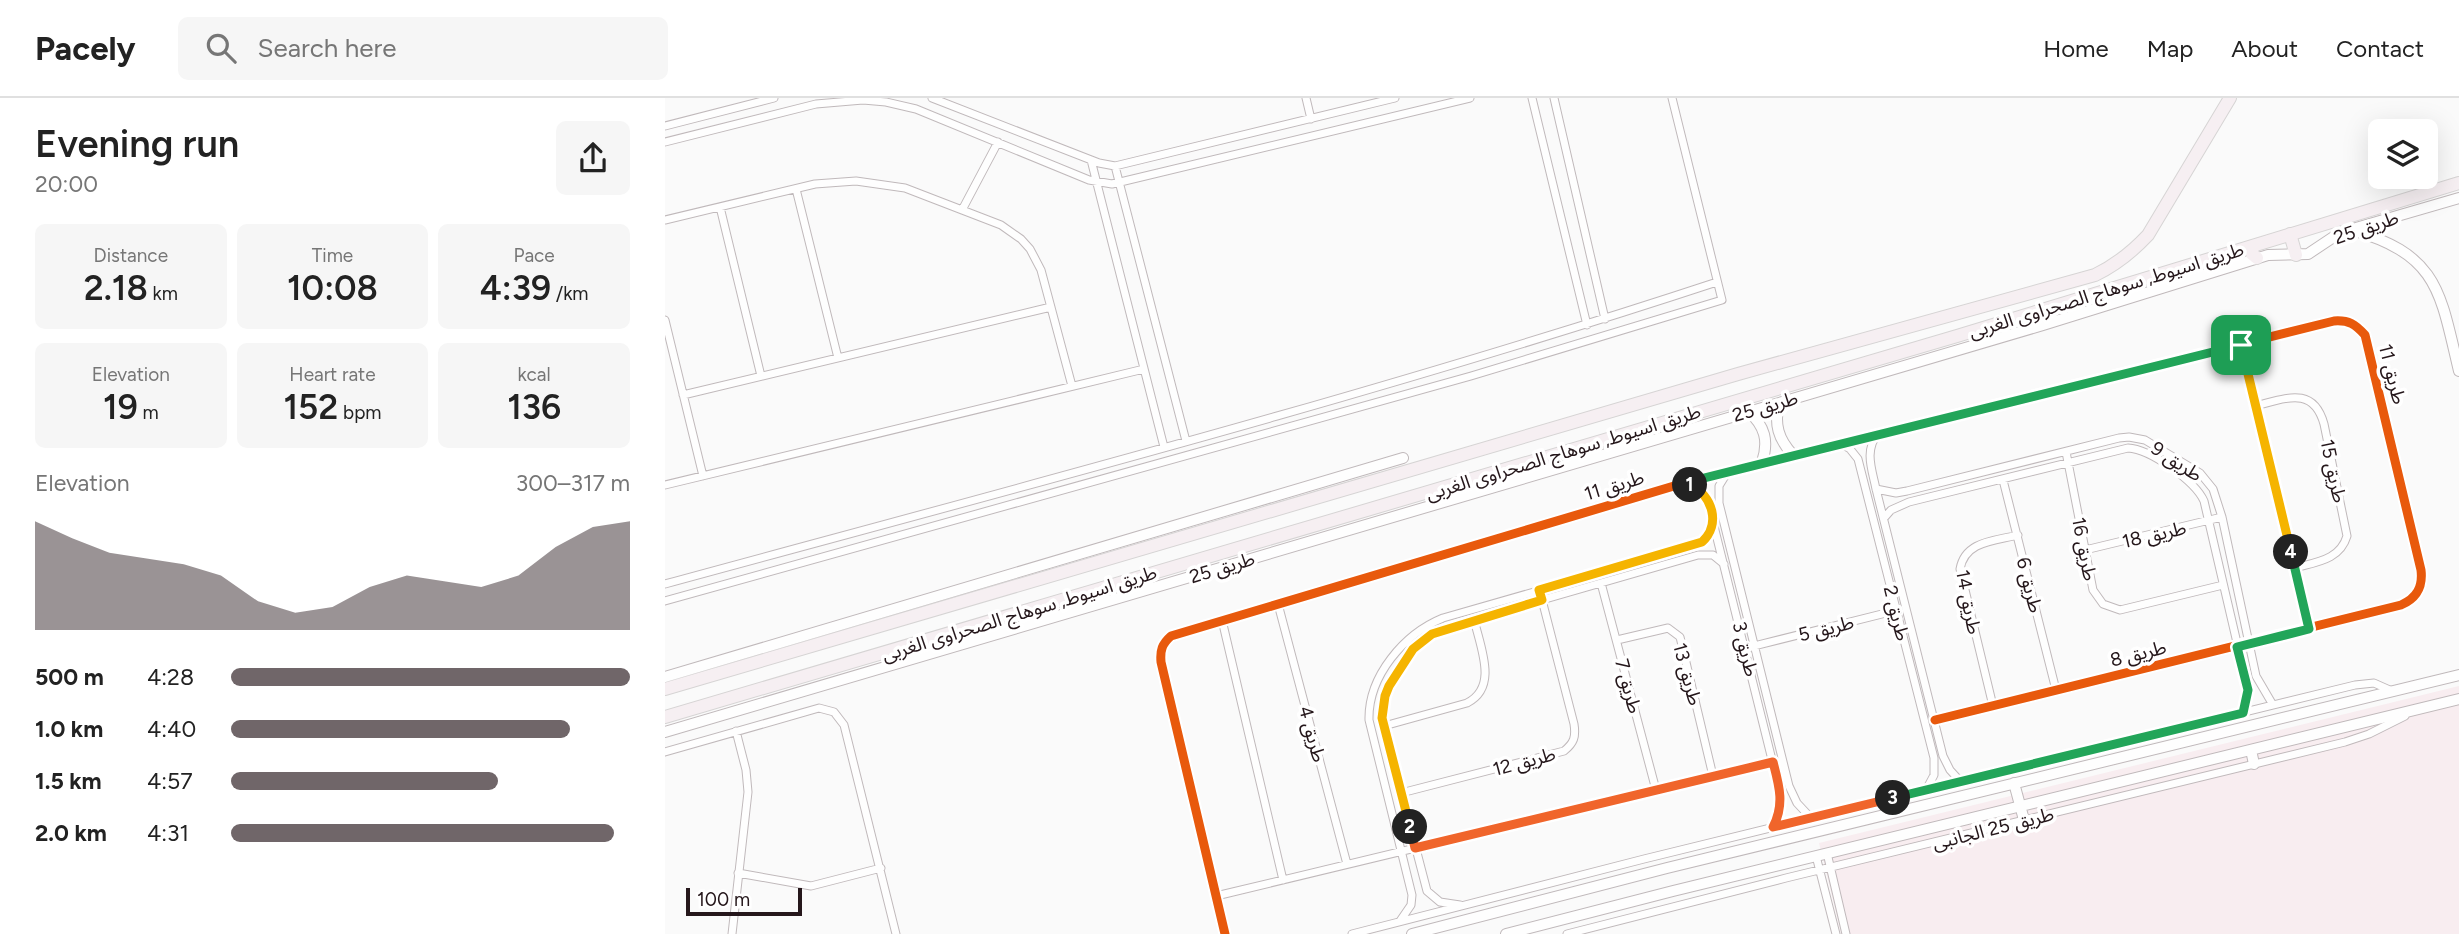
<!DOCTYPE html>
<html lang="en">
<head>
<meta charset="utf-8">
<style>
	body { margin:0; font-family:Figtree,"Noto Sans Arabic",sans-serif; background:#f6f6f6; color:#222; height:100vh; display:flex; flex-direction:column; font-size:26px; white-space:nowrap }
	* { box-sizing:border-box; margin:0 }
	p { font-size:23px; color:#767676 }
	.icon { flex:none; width:38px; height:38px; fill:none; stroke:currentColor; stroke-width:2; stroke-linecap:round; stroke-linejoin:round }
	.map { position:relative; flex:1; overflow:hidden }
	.details { display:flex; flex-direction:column; background:#fff; width:665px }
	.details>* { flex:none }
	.buttons { position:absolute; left:1703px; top:21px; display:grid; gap:14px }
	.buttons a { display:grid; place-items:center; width:70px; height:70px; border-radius:10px; background:#fff; box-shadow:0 7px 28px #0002; font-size:35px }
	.scale { position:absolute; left:21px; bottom:18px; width:116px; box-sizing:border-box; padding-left:7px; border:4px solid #25171b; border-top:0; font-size:19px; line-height:24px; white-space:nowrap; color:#25171b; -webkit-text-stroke:5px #fff; paint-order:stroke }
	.pin { position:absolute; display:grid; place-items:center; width:60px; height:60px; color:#fff; margin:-30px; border-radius:14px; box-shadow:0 4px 10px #0006 }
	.km { position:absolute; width:35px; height:35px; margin:-18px; border-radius:50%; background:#222; color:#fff; font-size:19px; line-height:35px; text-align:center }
	.round { display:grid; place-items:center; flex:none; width:74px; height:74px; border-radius:10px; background:#f6f6f6 }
	.summary { display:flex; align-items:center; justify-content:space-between; height:119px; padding:0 35px }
	h1 { font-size:38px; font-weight:600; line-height:52px }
	.stats { display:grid; grid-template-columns:repeat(3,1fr); gap:10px; height:119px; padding:7px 35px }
	.stats div { display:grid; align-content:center; border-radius:10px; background:#f6f6f6; text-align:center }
	.stats b { font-size:35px; font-weight:600 }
	.stats small { font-size:19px; font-weight:400 }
	.stats p { font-size:19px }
	.chart { height:196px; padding:14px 35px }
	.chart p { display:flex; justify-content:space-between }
	.chart svg { width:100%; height:126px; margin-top:7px; fill:#706669; opacity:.7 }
	ul { padding:0 35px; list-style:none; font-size:23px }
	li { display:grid; grid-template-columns:112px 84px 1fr; align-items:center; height:52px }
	li i { height:18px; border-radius:9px; background:#706669 }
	header { display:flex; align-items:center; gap:42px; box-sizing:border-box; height:98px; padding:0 35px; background:#fff; border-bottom:2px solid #e0e0e0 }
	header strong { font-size:33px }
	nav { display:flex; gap:38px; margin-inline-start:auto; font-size:24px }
	.search { width:490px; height:63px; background:#f6f6f6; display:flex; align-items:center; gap:18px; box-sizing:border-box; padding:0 24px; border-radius:10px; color:#767676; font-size:26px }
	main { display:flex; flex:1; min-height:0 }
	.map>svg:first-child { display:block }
	.built { fill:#f8edf0 }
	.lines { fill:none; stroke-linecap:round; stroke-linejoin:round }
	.street-casing { stroke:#c0b9bb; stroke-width:9 }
	.secondary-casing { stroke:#c0b9bb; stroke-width:12 }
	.primary-casing { stroke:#d6d4d4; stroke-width:14 }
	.street { stroke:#fefefe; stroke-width:7 }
	.secondary { stroke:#fefefe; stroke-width:10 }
	.primary { stroke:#f6eff2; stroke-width:12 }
	.cycleway-casing { stroke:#fff; stroke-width:13 }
	.cycleway { stroke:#e8590c; stroke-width:9 }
	.split-1-casing { stroke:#fff; stroke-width:14 }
	.split-2-casing { stroke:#fff; stroke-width:14 }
	.split-3-casing { stroke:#fff; stroke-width:14 }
	.split-4-casing { stroke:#fff; stroke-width:14 }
	.split-5-casing { stroke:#fff; stroke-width:14 }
	.split-1 { stroke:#22a559; stroke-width:9 }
	.split-2 { stroke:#f5b400; stroke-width:9 }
	.split-3 { stroke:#f0652b; stroke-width:9 }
	.split-4 { stroke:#22a559; stroke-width:9 }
	.split-5 { stroke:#f5b400; stroke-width:9 }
	.labels { text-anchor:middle; stroke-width:7; stroke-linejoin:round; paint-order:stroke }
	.street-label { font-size:19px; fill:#25171b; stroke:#fff }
</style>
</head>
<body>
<header>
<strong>Pacely</strong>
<div class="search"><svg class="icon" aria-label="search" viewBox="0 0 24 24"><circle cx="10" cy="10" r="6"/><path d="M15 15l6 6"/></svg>Search here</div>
<nav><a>Home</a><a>Map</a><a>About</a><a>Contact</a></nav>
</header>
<main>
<section class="details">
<div class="summary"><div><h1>Evening run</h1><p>20:00</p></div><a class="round"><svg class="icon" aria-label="share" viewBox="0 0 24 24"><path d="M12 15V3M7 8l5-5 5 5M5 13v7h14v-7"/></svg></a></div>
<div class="stats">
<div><p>Distance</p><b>2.18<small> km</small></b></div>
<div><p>Time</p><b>10:08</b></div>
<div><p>Pace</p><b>4:39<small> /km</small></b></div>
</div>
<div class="stats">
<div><p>Elevation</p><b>19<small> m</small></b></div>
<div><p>Heart rate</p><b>152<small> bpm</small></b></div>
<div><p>kcal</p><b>136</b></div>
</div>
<div class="chart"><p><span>Elevation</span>300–317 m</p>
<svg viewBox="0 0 160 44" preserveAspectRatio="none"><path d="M0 44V6L10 12L20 17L30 19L40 21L50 25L60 34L70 38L80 36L90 29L100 25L110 27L120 29L130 25L140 15L150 8L160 6V44z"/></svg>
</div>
<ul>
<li><b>500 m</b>4:28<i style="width:100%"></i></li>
<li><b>1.0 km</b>4:40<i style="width:85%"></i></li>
<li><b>1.5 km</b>4:57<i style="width:67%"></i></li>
<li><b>2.0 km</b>4:31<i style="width:96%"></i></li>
</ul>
</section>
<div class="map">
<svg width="1794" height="836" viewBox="0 0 1794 836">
	<rect width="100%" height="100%" fill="#fafafa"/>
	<!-- built -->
	<path class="built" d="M1794,588v248h-618l-22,-91z"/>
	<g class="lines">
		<!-- street casing -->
		<g class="street-casing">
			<path id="street" d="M267,0l167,65 16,3 280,-68
				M641,0l5,21
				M867,0l55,227
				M889,0l51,221
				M0,28l109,-28
				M0,44l151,-38 47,-4 23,2 30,7 173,71 23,4 358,-86
				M426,62l73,287
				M450,68l71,275
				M131,91l42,169
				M55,109l41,169
				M297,112l36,-68
				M0,122l150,-36 41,-3 49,7 96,37 20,14 9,10 11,21 31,116
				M0,222l38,156
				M1576,247l68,284
				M18,297l368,-88
				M1590,308c30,-7 58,-21 69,18l23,112c-7,24 -31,26 -52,32
				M1213,335c-14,18 -6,36 -2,56l67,267 7,14 11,12
				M1175,345l10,6 8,10 76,299v17l-8,15
				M1401,354l27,138 10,14 17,6 103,-25
				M1062,375l-8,13v17l70,283 8,17 14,15
				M1338,382l53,210
				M1019,385l16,7 9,16 70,282 2,20 -8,19
				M0,387l479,-116
				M1211,391l20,4 11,-2 212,-53 10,-1 16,3 55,33 13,16 9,28 34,159 17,29
				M1219,420l7,-8 18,-8 219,-54c22,1 67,33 76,53l44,189 -5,23
				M1420,452l137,-33
				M936,485l55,207
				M0,486c352,-96 706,-188 1052,-302
				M0,503l806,-225 251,-76 -50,-202
				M613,506l69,260
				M557,522l61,260
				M952,542l51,-12 12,9 33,139
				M1085,549l148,-37
				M1328,608l-33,-137c5,-28 34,-28 58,-34
				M719,628l83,-23c32,-16 13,-56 7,-84
				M0,654l154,-44 15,4 10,13 52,209
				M736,695l163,-42c10,-8 12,-14 10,-27l-33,-128
				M1162,755l19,81
				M1151,758l20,78
				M73,775l73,13 70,-18
				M551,798l557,-134
				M795,807l-20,-3 -13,-11 -43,-165c-7,-38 24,-81 57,-97l257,-74h15l11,9
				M735,823l11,-16 1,-10 -43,-175c-1,-44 35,-86 74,-102l252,-72 13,-9 6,-14
				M67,836l16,-142 -2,-22 -10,-39
				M560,836l-64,-272c-1,-12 1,-18 10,-26l513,-153 650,-162c15,-1 21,3 31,14l56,235c2,17 -4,28 -20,35l-466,115
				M687,836l292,-75 711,-174 19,-2 18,8
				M902,836l219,-56 559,-136 24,-8 36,-18"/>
		</g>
		<!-- secondary casing -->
		<g class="secondary-casing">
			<path id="secondary" d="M1687,132c87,25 88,62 107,141
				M1114,305c-5,21 -1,36 14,52
				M1083,313c17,15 21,30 14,51
				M0,579l738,-219
				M0,634l1378,-407 225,-70 40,-1 30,-20 11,-4 110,-32
				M1586,652l3,14
				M1349,685l10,37
				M747,836l255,-66 792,-193
				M841,836l167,-43 786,-192"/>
		</g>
		<!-- primary casing -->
		<g class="primary-casing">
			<path id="primary" d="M1625,136l6,21
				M1588,148l-1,8 5,4
				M0,591l1073,-315 357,-99c21,-10 37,-23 53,-40l82,-137
				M0,619l1292,-381 502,-153"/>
		</g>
		<!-- street -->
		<use href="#street" class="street"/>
		<!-- secondary -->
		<use href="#secondary" class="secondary"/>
		<!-- primary -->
		<use href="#primary" class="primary"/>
		<!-- cycleway casing -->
		<g class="cycleway-casing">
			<path id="cycleway" d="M560,836l-64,-272c-1,-12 1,-18 10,-26l513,-153 650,-162c15,-1 21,3 31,14l56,235c2,17 -4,28 -20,35l-466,115"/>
		</g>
		<!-- cycleway -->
		<use href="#cycleway" class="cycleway"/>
	</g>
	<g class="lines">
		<!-- split-1 casing -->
		<g class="split-1-casing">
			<path id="split-1" d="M1025,387l-6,-2 557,-138"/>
		</g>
		<!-- split-2 casing -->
		<g class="split-2-casing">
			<path id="split-2" d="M745,729l-28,-109 3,-22 4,-10 24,-37 19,-15 110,-34 -3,-10 163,-48c19,-17 11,-47 -12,-57"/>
		</g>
		<!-- split-3 casing -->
		<g class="split-3-casing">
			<path id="split-3" d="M745,729l5,21 358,-86c6,23 12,42 0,65l120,-29"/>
		</g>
		<!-- split-4 casing -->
		<g class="split-4-casing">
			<path id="split-4" d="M1228,700l350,-85 5,-23 -11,-43 72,-18 -18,-77"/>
		</g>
		<!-- split-5 casing -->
		<g class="split-5-casing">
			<path id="split-5" d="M1576,247l50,207"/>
		</g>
		<!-- split-1 -->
		<use href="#split-1" class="split-1"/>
		<!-- split-2 -->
		<use href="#split-2" class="split-2"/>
		<!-- split-3 -->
		<use href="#split-3" class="split-3"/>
		<!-- split-4 -->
		<use href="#split-4" class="split-4"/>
		<!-- split-5 -->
		<use href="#split-5" class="split-5"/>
	</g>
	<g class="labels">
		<!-- street labels -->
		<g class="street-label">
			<text transform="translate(1701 129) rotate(-19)" y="7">طريق 25</text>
			<text transform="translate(1441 192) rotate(-17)" y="7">طريق اسيوط, سوهاج الصحراوى الغربى</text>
			<text transform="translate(1728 276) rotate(76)" y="7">طريق 11</text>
			<text transform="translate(1100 308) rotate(-16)" y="7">طريق 25</text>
			<text transform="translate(898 354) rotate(-17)" y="7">طريق اسيوط, سوهاج الصحراوى الغربى</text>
			<text transform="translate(1512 363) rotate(33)" y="7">طريق 9</text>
			<text transform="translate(1669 373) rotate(78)" y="7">طريق 15</text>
			<text transform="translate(949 387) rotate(-17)" y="7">طريق 11</text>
			<text transform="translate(1489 436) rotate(-13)" y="7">طريق 18</text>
			<text transform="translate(1420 451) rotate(79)" y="7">طريق 16</text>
			<text transform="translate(557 469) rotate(-17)" y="7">طريق 25</text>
			<text transform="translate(1365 487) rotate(76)" y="7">طريق 6</text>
			<text transform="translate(1304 504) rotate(79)" y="7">طريق 14</text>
			<text transform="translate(354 515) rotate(-17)" y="7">طريق اسيوط, سوهاج الصحراوى الغربى</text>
			<text transform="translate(1232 515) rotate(76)" y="7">طريق 2</text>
			<text transform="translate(1161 530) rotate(-14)" y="7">طريق 5</text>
			<text transform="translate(1081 551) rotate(76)" y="7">طريق 3</text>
			<text transform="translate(1473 555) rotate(-14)" y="7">طريق 8</text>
			<text transform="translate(1023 576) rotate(75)" y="7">طريق 13</text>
			<text transform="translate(964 588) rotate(75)" y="7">طريق 7</text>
			<text transform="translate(648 636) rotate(75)" y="7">طريق 4</text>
			<text transform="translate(859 663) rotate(-15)" y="7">طريق 12</text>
			<text transform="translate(1328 730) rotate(-14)" y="7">طريق 25 الجانبى</text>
		</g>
	</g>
</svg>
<div class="buttons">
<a><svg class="icon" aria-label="layers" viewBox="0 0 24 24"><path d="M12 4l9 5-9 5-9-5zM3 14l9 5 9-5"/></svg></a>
</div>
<div class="scale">100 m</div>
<div class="pin" style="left:1576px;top:247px;background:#1e9e55"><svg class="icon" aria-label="arrive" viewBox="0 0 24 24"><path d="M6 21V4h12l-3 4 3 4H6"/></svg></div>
<b class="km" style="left:1025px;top:387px">1</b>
<b class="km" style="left:745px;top:729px">2</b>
<b class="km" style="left:1228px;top:700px">3</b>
<b class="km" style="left:1626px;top:454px">4</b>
</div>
</main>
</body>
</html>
